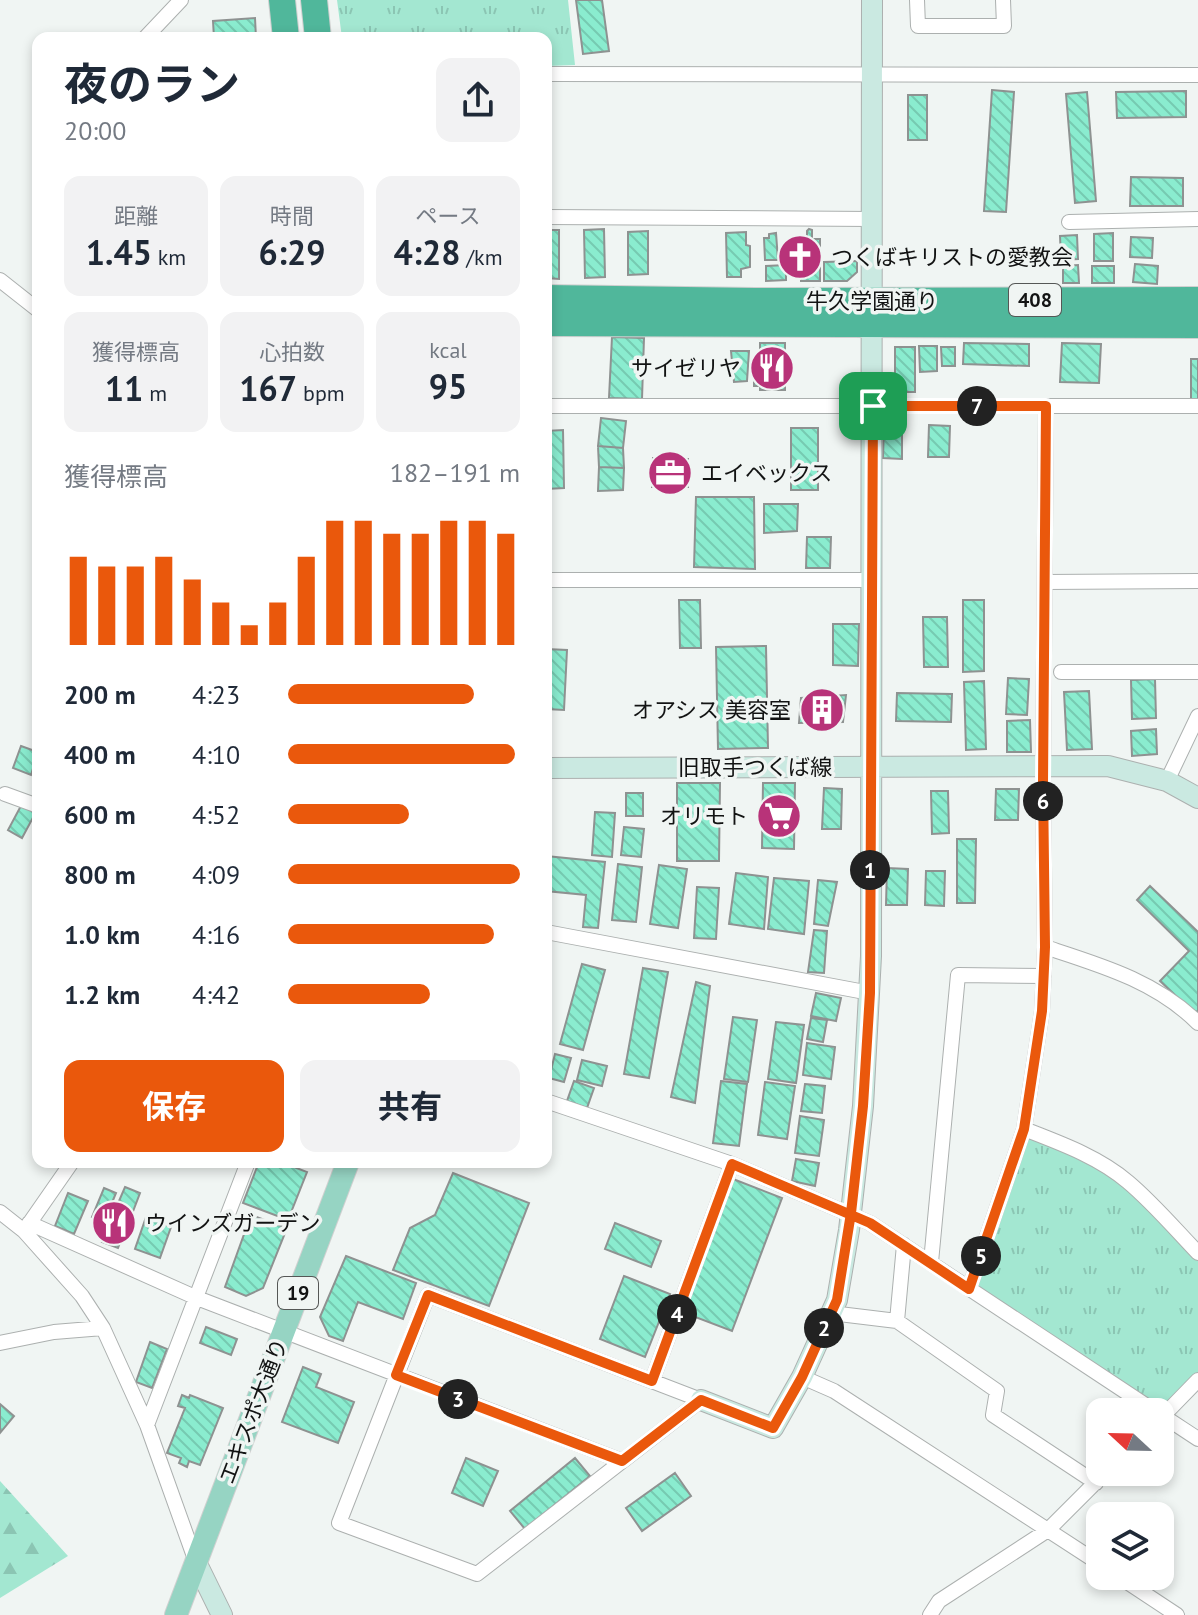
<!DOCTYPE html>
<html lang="ja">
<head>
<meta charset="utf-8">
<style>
	body { margin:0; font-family:"PT Sans","Noto Sans JP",sans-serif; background:#f2f2f3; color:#1f2937; height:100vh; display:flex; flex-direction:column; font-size:30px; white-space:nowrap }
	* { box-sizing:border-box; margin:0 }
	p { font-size:26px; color:#747a83 }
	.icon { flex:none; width:44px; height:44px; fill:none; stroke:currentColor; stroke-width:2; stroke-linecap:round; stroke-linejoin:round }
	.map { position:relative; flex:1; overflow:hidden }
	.sheet { position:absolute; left:32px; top:32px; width:520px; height:1136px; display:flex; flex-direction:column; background:#fff; border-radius:16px; box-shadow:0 4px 12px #0003 }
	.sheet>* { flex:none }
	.needle { width:52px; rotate:292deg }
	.tools { position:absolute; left:1086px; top:1398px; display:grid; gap:16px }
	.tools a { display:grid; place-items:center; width:88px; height:88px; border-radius:16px; background:#fff; box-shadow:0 4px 12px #0003; font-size:40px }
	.pin { position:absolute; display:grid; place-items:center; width:68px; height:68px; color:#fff; margin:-34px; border-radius:16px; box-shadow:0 4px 12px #0006 }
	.km { position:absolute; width:40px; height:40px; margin:-20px; border-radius:50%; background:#222; color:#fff; font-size:22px; line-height:40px; text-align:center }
	.round { display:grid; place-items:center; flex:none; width:84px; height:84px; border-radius:16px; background:#f2f2f3 }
	.overview { display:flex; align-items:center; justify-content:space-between; height:136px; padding:0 32px }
	h1 { font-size:44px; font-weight:700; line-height:60px }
	.metrics { display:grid; grid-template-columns:repeat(3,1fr); gap:12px; height:136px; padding:8px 32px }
	.metrics div { display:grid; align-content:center; border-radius:16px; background:#f2f2f3; text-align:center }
	.metrics b { font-size:34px; font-weight:700 }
	.metrics small { font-size:22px; font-weight:400 }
	.metrics p { font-size:22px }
	.chart { height:224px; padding:16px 32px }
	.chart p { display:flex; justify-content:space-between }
	.chart svg { width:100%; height:144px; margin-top:8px; stroke:#ea580c; stroke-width:6 }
	.action { display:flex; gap:16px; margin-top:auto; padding:16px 32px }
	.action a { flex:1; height:92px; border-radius:16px; background:#ea580c; color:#fff; font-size:32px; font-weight:700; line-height:92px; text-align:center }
	.action a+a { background:#f2f2f3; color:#1f2937 }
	ul { padding:0 32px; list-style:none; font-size:26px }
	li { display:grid; grid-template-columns:128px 96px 1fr; align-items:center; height:60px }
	li i { height:20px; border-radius:10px; background:#ea580c }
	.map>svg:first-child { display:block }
	.forest { fill:url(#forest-firs) }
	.park { fill:url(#park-tufts) }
	.building { fill:url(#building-back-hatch); stroke:#8e9291; stroke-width:2 }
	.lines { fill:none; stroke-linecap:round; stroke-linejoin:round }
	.street-casing { stroke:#acb0af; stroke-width:16 }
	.secondary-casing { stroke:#acb0af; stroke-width:22 }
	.primary-casing { stroke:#d0d0d0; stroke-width:24 }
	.highway-casing { stroke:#d0d0d0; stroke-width:28 }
	.street { stroke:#fff; stroke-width:14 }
	.secondary { stroke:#cae9e1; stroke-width:20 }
	.primary { stroke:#96d4c3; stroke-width:22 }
	.highway { stroke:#50b79b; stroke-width:26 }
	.route-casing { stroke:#fff; stroke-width:16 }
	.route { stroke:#ea580c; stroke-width:10 }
	.labels { text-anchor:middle; stroke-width:7; stroke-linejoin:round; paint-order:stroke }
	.shield { fill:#f0f5f3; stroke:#555756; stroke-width:2 }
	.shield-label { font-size:20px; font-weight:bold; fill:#121313 }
	.poi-label { font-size:22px; fill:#121313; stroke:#f0f5f3; text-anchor:start }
	.street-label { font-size:22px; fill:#121313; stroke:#f0f5f3 }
</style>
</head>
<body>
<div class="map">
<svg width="1198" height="1615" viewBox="0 0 1198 1615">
	<defs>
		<pattern id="forest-firs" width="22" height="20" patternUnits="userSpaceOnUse" patternTransform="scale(2)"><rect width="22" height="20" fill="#a3e7d1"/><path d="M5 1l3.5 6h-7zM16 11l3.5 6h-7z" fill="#8bc5b3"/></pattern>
		<pattern id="park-tufts" width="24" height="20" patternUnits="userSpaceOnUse" patternTransform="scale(2)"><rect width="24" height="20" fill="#a3e7d1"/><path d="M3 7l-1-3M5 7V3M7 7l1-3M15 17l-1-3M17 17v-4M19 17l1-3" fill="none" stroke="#8bc5b3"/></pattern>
		<pattern id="building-back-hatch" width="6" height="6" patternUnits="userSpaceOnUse" patternTransform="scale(2)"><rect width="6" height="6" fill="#8aeccf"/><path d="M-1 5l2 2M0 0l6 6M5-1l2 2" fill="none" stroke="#76cab1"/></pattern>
	</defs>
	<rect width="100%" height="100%" fill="#f0f5f3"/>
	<!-- forest -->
	<path class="forest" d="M0,1481l68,75 -68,42z"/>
	<!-- park -->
	<path class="park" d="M337,0h231l7,65 -29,1v-28h-204z
		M1024,1129l77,34 97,90v127l-36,36 -193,-127z"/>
	<!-- building -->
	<path class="building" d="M576,0h26l7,51 -26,3z
		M255,18l1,20h-42l-1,-17z
		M992,90l22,2 -8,120 -22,-1z
		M1186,91v26l-69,1 -1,-26z
		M1087,92l9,109 -21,2 -9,-109z
		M908,95h19v45h-19z
		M1131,177l52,1v28h-53z
		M604,229l1,48 -20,1 -1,-48z
		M809,229l3,1v9h8v42h-19l-1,-42h7v-8z
		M546,230h13v49l-13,-1z
		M648,231v43l-20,1v-43z
		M746,232v13l4,1v21l-9,2v8h-14l-1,-44z
		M776,233l2,27h-13l-1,-22h5v-4z
		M1113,233v28h-19v-27z
		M1077,235l1,24 -17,1 -1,-24z
		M1131,237l22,1 -1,20 -22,-1z
		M857,261v11l-10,9h-23v-19z
		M1135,264l23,2 -1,18 -24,-2z
		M786,265v15l-20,1v-15z
		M1078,265l1,18h-16v-17z
		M1092,266h22v17h-22z
		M612,337l32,1 -2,61 -33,-1z
		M760,343h25v16h5v7h-5v24h-25v-4h-6v-16h5l-2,-9h3z
		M964,343l65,1v22l-66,-2z
		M1062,343l39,1 -2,39 -39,-1z
		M919,346h18v25l-17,1z
		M895,347h20v45h-20z
		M941,347h14v19h-13z
		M731,351h18l-2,30 -13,1z
		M1191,359h7v40h-7z
		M601,418l25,3 -3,27 -25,-2z
		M929,425l21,1 -1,31h-21z
		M884,426h18v33l-19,-1z
		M791,428h27v62h-27z
		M563,430l1,58 -18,1v-58z
		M598,446l25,2 1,20 -25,-1z
		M653,458l35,1v28h-36z
		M599,467l25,1 -1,22 -25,1z
		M696,497h58l1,72 -61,-2z
		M764,504h34l-1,27 -33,2z
		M807,537h24l-1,31h-24z
		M679,600h21l1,48h-21z
		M963,600h21v71l-21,1z
		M923,617h24l1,50h-24z
		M833,624h26l-1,42 -25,-1z
		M766,646l2,102 -50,1 -2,-102z
		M546,649l21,1 -3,60 -18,-1z
		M1008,678l21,1 -2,36 -21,-1z
		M1155,679l1,39 -24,1 -1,-39z
		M984,681l2,68 -20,1 -2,-68z
		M1089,691l3,58 -25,1 -3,-58z
		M897,693l55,1 -1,28 -55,-1z
		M846,695l-3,27 -44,1 2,-25z
		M1030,720l1,32h-24v-31z
		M1156,729l1,25 -25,2 -1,-25z
		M21,746l17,6 -7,23 -18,-7z
		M677,783h43l-1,78h-42z
		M763,783h32l-1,66 -32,-1z
		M824,788l18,1 -1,40h-19z
		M996,789h23l-1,31h-23z
		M931,791h17l1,42 -17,1z
		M626,793h17v23h-17z
		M22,804l14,8 -14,26 -14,-8z
		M595,812l20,1 -3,44 -20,-2z
		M624,827l20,2 -3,28 -20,-2z
		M957,839h19l-1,64h-18z
		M546,856l59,6 -7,66 -15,-1 3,-32 -40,-4z
		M618,864l24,3 -6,55 -24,-2z
		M659,865l28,4 -9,59 -28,-4z
		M887,868l21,1 -1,36h-21z
		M926,871h19l-1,35 -19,-1z
		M736,873l32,4 -4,52 -35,-5z
		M774,878l35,3 -5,53 -36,-5z
		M818,880l19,2 -9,44 -14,-2z
		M1150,886l48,46v78l-3,4 -35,-33 29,-30 -52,-51z
		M697,887l22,1 -3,51 -22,-1z
		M814,930l13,1 -3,42 -16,-1z
		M582,964l23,6 -22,80 -23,-6z
		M643,968l25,4 -19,106 -25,-4z
		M696,982l14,4 -15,117 -24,-6z
		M816,993l25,5 -5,23 -25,-5z
		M733,1017l24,3 -9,62 -24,-3z
		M811,1018l16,2 -4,22 -16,-3z
		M776,1022l28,3 -8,58 -28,-4z
		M807,1043l28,4 -4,32 -28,-4z
		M555,1054l16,4 -7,24 -15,-4z
		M582,1060l25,6 -5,20 -25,-6z
		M574,1081l20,7 -7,20 -20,-7z
		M721,1081l26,3 -8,62 -26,-3z
		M765,1082l30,4 -8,53 -29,-4z
		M805,1084l20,2 -3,27 -21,-2z
		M800,1116l24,4 -5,36 -24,-3z
		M796,1159l23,4 -4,23 -23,-5z
		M259,1162h22l26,10 -19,48 -45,-17z
		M453,1173l76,30 -40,103 -96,-36 17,-42 25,-13z
		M733,1179l49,19 -50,133 -50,-19z
		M125,1187l15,6 -8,21 -16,-6z
		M104,1188l12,5 -12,29 -12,-5z
		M68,1193l20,8 -14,33 -19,-8z
		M112,1215l16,6 -10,27 -16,-6z
		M251,1215l36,13 -24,60 -17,8 -21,-9z
		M146,1217l25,10 -11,31 -25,-9z
		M615,1223l46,18 -10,26 -46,-18z
		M346,1256l70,27 -13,36 -45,-17 -15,39 -14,-5 -9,-19z
		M624,1276l46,18 -25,63 -45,-18z
		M206,1327l31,12 -6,16 -31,-12z
		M150,1342l17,7 -15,39 -16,-6z
		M303,1367l18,7 -5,13 38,15 -16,41 -56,-21z
		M182,1395l7,3 1,-3 33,13 -23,57 -11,-4 -2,6 -8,-4 2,-5 -14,-5 18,-45 -7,-2z
		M0,1404l14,12 -14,17z
		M466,1458l32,13 -15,35 -31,-13z
		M575,1458l15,18 -65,53 -15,-18z
		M675,1473l16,23 -49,35 -16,-23z"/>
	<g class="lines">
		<!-- street casing -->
		<g class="street-casing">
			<path id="street" d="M917,0l1,26h86l-1,-26
				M145,38l36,-38
				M546,74l652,1
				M546,217l326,2
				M1069,222l129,-3
				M0,280l38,30
				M546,406h652
				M546,580h325
				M1045,582l153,-1
				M1061,672h137
				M1167,781l31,-65
				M5,794l33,12
				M546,932l324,61
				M1045,947c55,18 111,34 153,76
				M546,1101l186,63 138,59 286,189
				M1024,1129c36,14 75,28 104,53 25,21 47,47 70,71
				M0,1212l24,19 58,65 21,32 44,97 49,137
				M29,1223l168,75 425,163
				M24,1231l48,-69
				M931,1262l27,-287 86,1
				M969,1289l55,-160 18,-118 3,-64 -2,-164 3,-377
				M428,1295l273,105 -224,174 -138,-51z
				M831,1313l66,8 100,70 -4,24 103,68
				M897,1321l7,-76
				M0,1343l54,-11 49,-4
				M802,1377l32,14 266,173
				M652,1381l80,-217
				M1160,1414l38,25
				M1160,1419l38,-39
				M147,1425l101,-263
				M1118,1576l59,39
				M930,1615l9,-14 109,-71 58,-58"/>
		</g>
		<!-- secondary casing -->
		<g class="secondary-casing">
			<path id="secondary" d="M546,768l562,-2 59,15 31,17
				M701,1400l72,28 29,-51 35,-77 12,-70 14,-124 8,-150 1,-956
				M196,1562l26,53"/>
		</g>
		<!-- primary casing -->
		<g class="primary-casing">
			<path id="primary" d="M176,1615l172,-453"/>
		</g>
		<!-- highway casing -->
		<g class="highway-casing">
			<path id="highway" d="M282,0l4,38
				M314,0l4,38
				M546,298l209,3 443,-1
				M546,323l652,2"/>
		</g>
		<!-- street -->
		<use href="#street" class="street"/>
		<!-- secondary -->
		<use href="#secondary" class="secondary"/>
		<!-- primary -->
		<use href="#primary" class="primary"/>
		<!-- highway -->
		<use href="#highway" class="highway"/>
	</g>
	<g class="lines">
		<!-- route casing -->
		<g class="route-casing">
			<path id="route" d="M873,406l-3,587 -7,113 -12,107 -14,87 -35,77 -29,51 -72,-28 -79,61 -226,-86 32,-80 224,86 80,-217 138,59 99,66 55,-160 18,-118 3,-64 -2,-164 3,-377h-173"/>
		</g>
		<!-- route -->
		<use href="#route" class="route"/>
	</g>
	<!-- icons -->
	<defs>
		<g id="church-disc" transform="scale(2.3)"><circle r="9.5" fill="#b83379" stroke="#f0f5f3"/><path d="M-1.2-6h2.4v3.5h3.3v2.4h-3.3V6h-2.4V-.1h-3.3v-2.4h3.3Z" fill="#fff"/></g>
		<g id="restaurant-disc" transform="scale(2.3)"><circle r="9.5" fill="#b83379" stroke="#f0f5f3"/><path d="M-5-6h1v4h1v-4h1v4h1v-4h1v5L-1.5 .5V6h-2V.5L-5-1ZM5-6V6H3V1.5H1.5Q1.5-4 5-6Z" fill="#fff"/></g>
		<g id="office-disc" transform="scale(2.3)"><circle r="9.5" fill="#b83379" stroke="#f0f5f3"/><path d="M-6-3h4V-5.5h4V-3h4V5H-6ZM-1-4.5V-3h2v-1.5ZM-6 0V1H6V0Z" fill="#fff"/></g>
		<g id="building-disc" transform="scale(2.3)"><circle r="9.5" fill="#b83379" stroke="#f0f5f3"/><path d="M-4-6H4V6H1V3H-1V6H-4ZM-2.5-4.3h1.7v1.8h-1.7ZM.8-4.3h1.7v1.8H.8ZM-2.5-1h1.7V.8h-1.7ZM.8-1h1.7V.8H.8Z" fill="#fff"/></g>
		<g id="supermarket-disc" transform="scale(2.3)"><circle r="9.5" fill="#b83379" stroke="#f0f5f3"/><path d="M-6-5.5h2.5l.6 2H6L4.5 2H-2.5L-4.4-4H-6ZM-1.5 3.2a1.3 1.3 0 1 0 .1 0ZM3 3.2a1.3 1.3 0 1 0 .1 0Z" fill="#fff"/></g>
	</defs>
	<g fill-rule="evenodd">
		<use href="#church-disc" x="800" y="257"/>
		<use href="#restaurant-disc" x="772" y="368"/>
		<use href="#office-disc" x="670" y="473"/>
		<use href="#building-disc" x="822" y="710"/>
		<use href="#supermarket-disc" x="779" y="816"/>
		<use href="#restaurant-disc" x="114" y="1223"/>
	</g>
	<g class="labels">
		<!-- shield labels -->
		<g class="shield">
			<rect x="1009" y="284" width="52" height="32" rx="6"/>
			<rect x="278" y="1277" width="40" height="32" rx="6"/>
		</g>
		<g class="shield-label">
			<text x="1035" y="307">408</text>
			<text x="298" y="1300">19</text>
		</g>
		<!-- poi labels -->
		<g class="poi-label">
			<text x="831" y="265">つくばキリストの愛教会</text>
			<text x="741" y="376" text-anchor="end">サイゼリヤ</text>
			<text x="701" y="481">エイベックス</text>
			<text x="791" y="718" text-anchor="end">オアシス 美容室</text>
			<text x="748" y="824" text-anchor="end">オリモト</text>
			<text x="145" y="1231">ウインズガーデン</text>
		</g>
		<!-- street labels -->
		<g class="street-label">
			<text x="872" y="309">牛久学園通り</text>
			<text x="755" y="775">旧取手つくば線</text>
			<text transform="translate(253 1411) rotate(-69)" y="8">エキスポ大通り</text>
		</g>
	</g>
</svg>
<div class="tools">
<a><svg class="needle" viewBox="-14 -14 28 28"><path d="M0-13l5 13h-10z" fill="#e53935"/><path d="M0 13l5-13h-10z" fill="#747a83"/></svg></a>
<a><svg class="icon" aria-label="layers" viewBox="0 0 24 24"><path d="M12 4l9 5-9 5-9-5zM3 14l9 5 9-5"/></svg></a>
</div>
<div class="pin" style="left:873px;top:406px;background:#1e9e55"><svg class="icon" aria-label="arrive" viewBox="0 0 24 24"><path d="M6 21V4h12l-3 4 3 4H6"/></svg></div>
<b class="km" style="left:870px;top:870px">1</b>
<b class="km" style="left:824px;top:1328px">2</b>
<b class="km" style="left:458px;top:1399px">3</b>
<b class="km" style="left:677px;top:1314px">4</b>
<b class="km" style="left:981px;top:1256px">5</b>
<b class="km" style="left:1043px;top:801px">6</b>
<b class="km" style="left:977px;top:406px">7</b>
<section class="sheet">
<div class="overview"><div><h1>夜のラン</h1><p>20:00</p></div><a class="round"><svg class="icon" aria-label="share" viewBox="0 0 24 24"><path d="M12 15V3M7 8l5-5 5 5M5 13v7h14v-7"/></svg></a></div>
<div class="metrics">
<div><p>距離</p><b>1.45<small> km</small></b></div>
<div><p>時間</p><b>6:29</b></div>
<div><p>ペース</p><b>4:28<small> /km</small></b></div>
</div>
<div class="metrics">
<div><p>獲得標高</p><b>11<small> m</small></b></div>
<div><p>心拍数</p><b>167<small> bpm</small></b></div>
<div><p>kcal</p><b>95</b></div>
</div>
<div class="chart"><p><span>獲得標高</span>182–191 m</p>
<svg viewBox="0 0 160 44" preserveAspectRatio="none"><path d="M5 44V17M15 44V20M25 44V20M35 44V17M45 44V24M55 44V31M65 44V38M75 44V31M85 44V17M95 44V6M105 44V6M115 44V10M125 44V10M135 44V6M145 44V6M155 44V10"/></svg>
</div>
<ul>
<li><b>200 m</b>4:23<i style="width:80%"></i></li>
<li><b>400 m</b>4:10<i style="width:98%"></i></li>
<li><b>600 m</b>4:52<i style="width:52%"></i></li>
<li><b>800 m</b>4:09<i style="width:100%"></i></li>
<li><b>1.0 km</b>4:16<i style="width:89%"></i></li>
<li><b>1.2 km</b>4:42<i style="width:61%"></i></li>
</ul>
<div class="action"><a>保存</a><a>共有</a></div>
</section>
</div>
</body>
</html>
